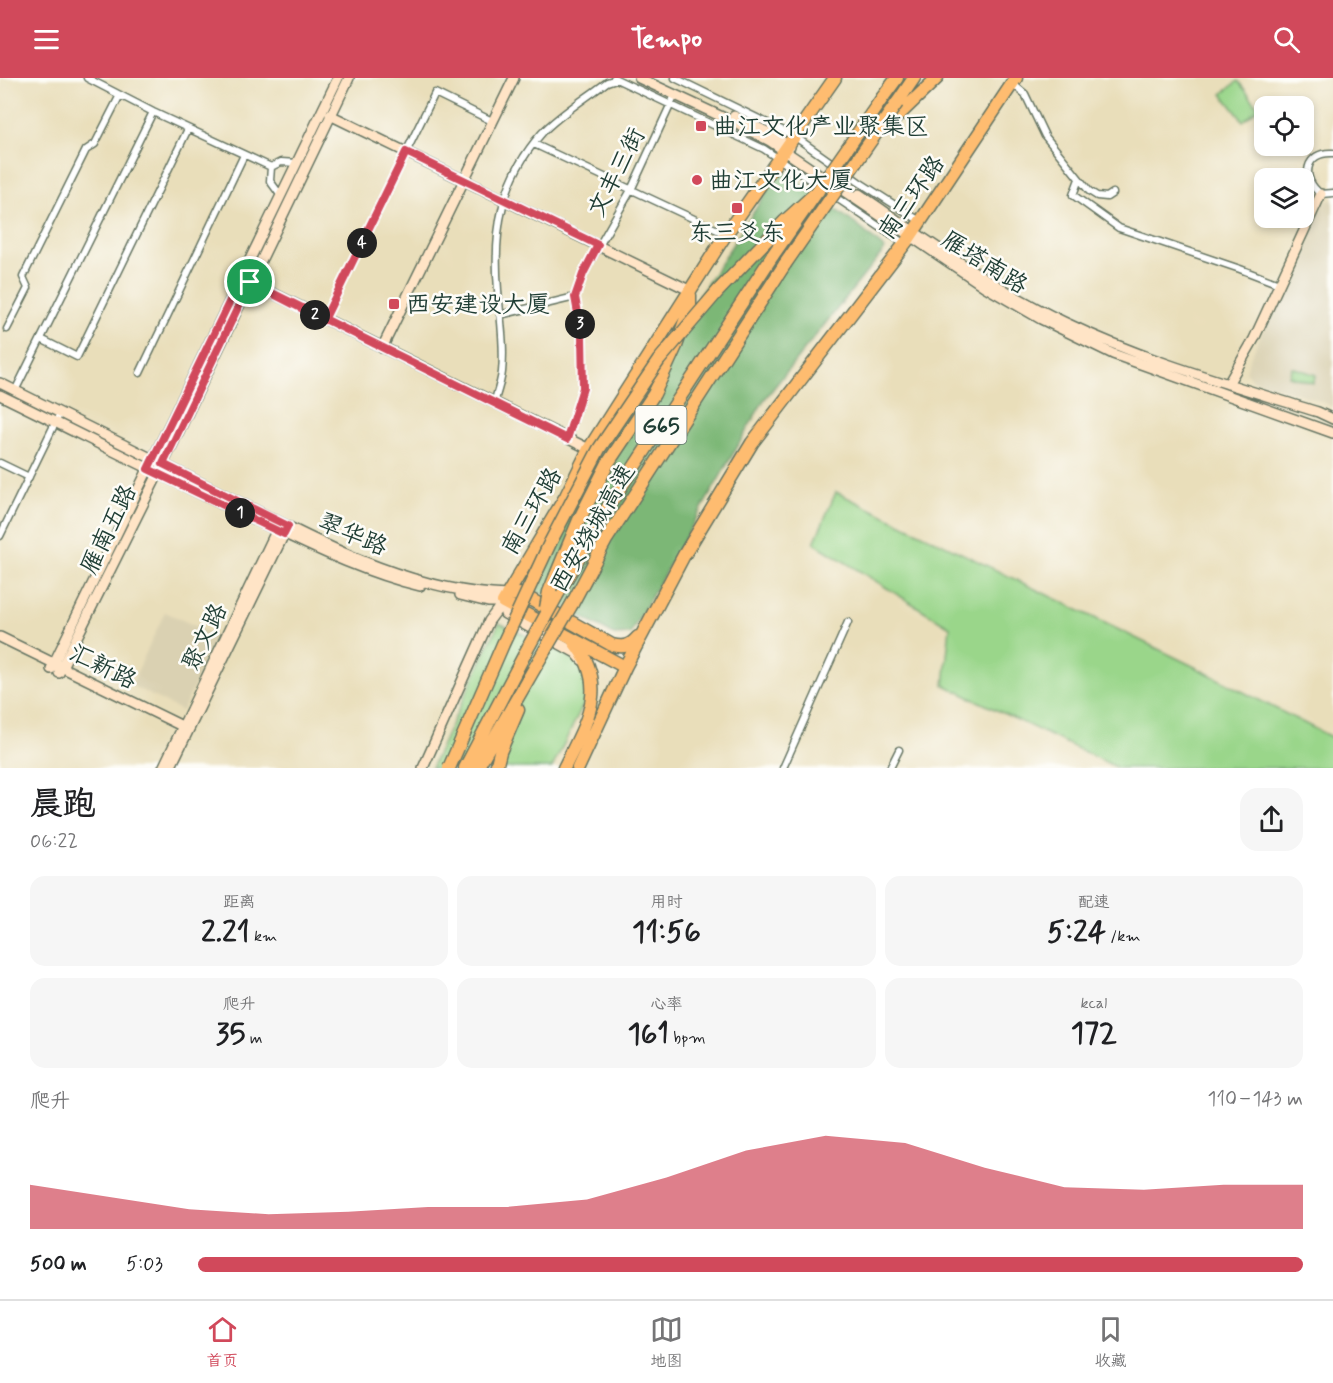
<!DOCTYPE html>
<html lang="zh">
<head>
<meta charset="utf-8">
<style>
	body { margin:0; font-family:Mynerve,"LXGW WenKai TC",sans-serif; background:#f6f6f6; color:#202124; height:100vh; display:flex; flex-direction:column; font-size:22px; white-space:nowrap }
	* { box-sizing:border-box; margin:0 }
	p { font-size:20px; color:#757577 }
	.icon { flex:none; width:33px; height:33px; fill:none; stroke:currentColor; stroke-width:2; stroke-linecap:round; stroke-linejoin:round }
	.map { position:relative; height:690px; overflow:hidden }
	.drawer { display:flex; flex-direction:column; background:#fff; flex:1 }
	.drawer>* { flex:none }
	.controls { position:absolute; left:1254px; top:18px; display:grid; gap:12px }
	.controls a { display:grid; place-items:center; width:60px; height:60px; border-radius:12px; background:#fff; box-shadow:0 3px 9px #0003; font-size:30px }
	.pin { position:absolute; display:grid; place-items:center; width:51px; height:51px; color:#fff; margin:-26px; border:3px solid #fff; border-radius:50%; box-shadow:0 2px 6px #0007 }
	.km { position:absolute; width:30px; height:30px; margin:-15px; border-radius:50%; background:#222; color:#fff; font-size:16px; line-height:30px; text-align:center }
	.round { display:grid; place-items:center; flex:none; width:63px; height:63px; border-radius:18px; background:#f6f6f6 }
	.head { display:flex; align-items:center; justify-content:space-between; height:102px; padding:0 30px }
	h1 { font-size:33px; font-weight:700; line-height:45px }
	.stats { display:grid; grid-template-columns:repeat(3,1fr); gap:9px; height:102px; padding:6px 30px }
	.stats div { display:grid; align-content:center; border-radius:15px; background:#f6f6f6; text-align:center }
	.stats b { font-size:30px; font-weight:700 }
	.stats small { font-size:16px; font-weight:400 }
	.stats p { font-size:16px }
	.chart { height:168px; padding:12px 30px }
	.chart p { display:flex; justify-content:space-between }
	.chart svg { width:100%; height:108px; margin-top:6px; fill:#d1495b; opacity:.7 }
	ul { padding:0 30px; list-style:none; font-size:20px }
	li { display:grid; grid-template-columns:96px 72px 1fr; align-items:center; height:45px }
	li i { height:15px; border-radius:8px; background:#d1495b }
	header { display:flex; justify-content:space-between; align-items:center; height:78px; padding:0 30px; background:#d1495b; color:#fff; font-size:27px; font-weight:700 }
	.menu { display:flex; justify-content:space-around; align-items:center; height:84px; border-top:2px solid #e0e0e0; background:#fff; font-size:16px; color:#757577 }
	.menu a { display:grid; justify-items:center; gap:3px }
	.menu .on { color:#d1495b }
	.map>svg:first-child { display:block }
	.built { fill:#dad1b2 }
	.green { fill:#9ad68a; stroke:#5c8a5f; stroke-width:1.5 }
	.forest { fill:#7bb776; stroke:#4d7a55; stroke-width:1.5 }
	.lines { fill:none; stroke-linecap:round; stroke-linejoin:round }
	.street-casing { stroke:#667563; stroke-width:9 }
	.secondary-casing { stroke:#667563; stroke-width:12 }
	.highway-casing { stroke:#667563; stroke-width:15 }
	.street { stroke:#fff; stroke-width:6 }
	.secondary { stroke:#ffe4c6; stroke-width:9 }
	.highway { stroke:#febc70; stroke-width:12 }
	.highway-bridge-casing { stroke:#667563; stroke-width:15; stroke-linecap:butt }
	.highway-bridge { stroke:#febc70; stroke-width:12 }
	.route-casing { stroke:#fff; stroke-width:12 }
	.route { stroke:#d1495b; stroke-width:8 }
	.poi-dot { fill:#d1495b; stroke:#fdfcf7; stroke-width:2 }
	.labels { text-anchor:middle; stroke-width:5; stroke-linejoin:round; paint-order:stroke }
	.shield { fill:#fdfcf7; stroke:#62766e; stroke-width:1.5 }
	.shield-label { font-size:22px; font-weight:bold; fill:#1f3d34 }
	.poi-label { font-size:24px; fill:#1f3d34; stroke:#fdfcf7; text-anchor:start }
	.street-label { font-size:24px; fill:#1f3d34; stroke:#fdfcf7 }
</style>
</head>
<body>
<header><svg class="icon" aria-label="menu" viewBox="0 0 24 24"><path d="M4 6h16M4 12h16M4 18h16"/></svg>Tempo<svg class="icon" aria-label="search" viewBox="0 0 24 24"><circle cx="10" cy="10" r="6"/><path d="M15 15l6 6"/></svg></header>
<div class="map">
<svg width="1333" height="690" viewBox="0 0 1333 690">
	<rect width="100%" height="100%" fill="#fdfcf7"/>
	<filter id="ink" filterUnits="userSpaceOnUse"><feTurbulence type="fractalNoise" baseFrequency=".0167" numOctaves="2"/><feDisplacementMap in="SourceGraphic" scale="12" xChannelSelector="R" yChannelSelector="G"/><feConvolveMatrix kernelMatrix="1 2 1 2 8 2 1 2 1" color-interpolation-filters="sRGB"/></filter>
	<filter id="wash" filterUnits="userSpaceOnUse"><feTurbulence type="fractalNoise" baseFrequency=".008" numOctaves="4" result="noise"/><feDisplacementMap in="SourceGraphic" scale="24" xChannelSelector="R" yChannelSelector="G"/><feGaussianBlur stdDeviation="1.35" result="paint"/><feColorMatrix in="noise" values="0 0 0 0 0 0 0 0 0 0 0 0 0 0 0 0 0 1.4 0 .05"/><feComposite in="paint" operator="in"/></filter>
	<g filter="url(#wash)">
		<rect width="100%" height="100%" fill="#e9deba"/>
		<!-- built -->
		<path class="built" d="M1333,121v208l-20,-9 -61,-18 -6,-8 3,-12 73,-155 4,-4z
			M165,534l54,25 -37,74 -51,-26z"/>
		<!-- green -->
		<path class="green" d="M1238,3l21,27 -16,13 -21,-27z
			M1292,289l24,8 -3,8 -24,-7z
			M836,414l357,174 140,72v30h-215l-174,-83 6,-58 -136,-84z
			M499,545l67,31 15,13 8,26 -37,75h-121z"/>
		<!-- forest -->
		<path class="forest" d="M786,95l72,53 27,23 -121,151 -134,234 -16,1 -84,-47 -3,-11 117,-196 133,-205z"/>
	</g>
	<g filter="url(#ink)">
		<g class="lines">
			<!-- street casing -->
			<g class="street-casing">
				<path id="street" d="M87,0l66,34 118,55 10,-5 16,1
					M614,0l150,71 141,95
					M675,0l119,58 65,46 61,39
					M1013,6l12,10 20,42 44,55 8,5 10,1 6,-4
					M534,66l192,90
					M1333,75c-28,-2 -33,26 -12,41l12,-1
					M271,89l-1,14 11,15
					M1079,101l-6,16 46,33 121,41 39,15
					M500,237l75,-18
					M324,242l111,-227 57,28
					M7,251l21,-41 -5,-11 63,-127 9,-6 25,-49
					M41,261l36,18 111,-228
					M140,295l104,-218
					M15,313l138,-279
					M494,325c3,-10 7,-21 8,-31 3,-27 -2,-55 -4,-82 -5,-59 3,-111 44,-157 18,-19 43,-34 65,-51l9,-3
					M567,361l16,-51 -1,-53 -7,-38 8,-23 48,-84 44,-95
					M0,385l29,14
					M0,458l60,-123
					M783,690l65,-146
					M890,690l9,-18"/>
			</g>
			<!-- secondary casing -->
			<g class="secondary-casing">
				<path id="secondary" d="M639,0l94,44 37,19 214,145 57,33 72,35 220,79
					M330,37l361,176
					M734,38l39,19 17,12
					M859,116c66,45 132,93 205,128 81,39 168,63 254,90l15,7
					M246,202l343,169
					M382,270l132,-270
					M0,305c76,38 153,76 229,114 89,44 176,94 278,98
					M1228,306l26,-45 67,-145
					M0,317c82,40 164,82 247,121 58,27 111,55 173,70
					M460,517l28,7h15
					M503,524l2,12 71,39 6,7
					M0,559l186,91
					M51,591l287,-591
					M59,595l104,-209 186,-386
					M163,690l116,-243
					M170,690l116,-238
					M423,690l66,-147 14,-19"/>
			</g>
			<!-- highway casing -->
			<g class="highway-casing">
				<path id="highway" d="M883,19l14,-19
					M897,25l17,-25
					M884,51l53,-51
					M556,497l23,-55 29,-57 46,-69 22,-48 14,-39v-12
					M507,517l14,-1 91,51c12,3 18,1 26,-8
					M556,519l50,-87 167,-255
					M572,526l34,-64 179,-276
					M625,589l-122,-65 63,-106 23,-47 137,-215 109,-156
					M465,690l65,-124
					M477,690l68,-118
					M496,690l4,-16 18,-42
					M564,690c22,-45 46,-81 10,-126
					M578,690l47,-101 59,-112 68,-112 158,-206 106,-159"/>
			</g>
			<!-- street -->
			<use href="#street" class="street"/>
			<!-- secondary -->
			<use href="#secondary" class="secondary"/>
			<!-- highway -->
			<use href="#highway" class="highway"/>
			<!-- highway-bridge casing -->
			<g class="highway-bridge-casing">
				<path id="highway-bridge" d="M773,177l110,-158
					M785,186l112,-161
					M546,530l3,-16 7,-17
					M530,566l26,-47
					M545,572l27,-46
					M449,690l54,-124 47,-101 49,-94 60,-89 59,-69 67,-70 33,-30"/>
			</g>
			<!-- highway-bridge -->
			<use href="#highway-bridge" class="highway-bridge"/>
		</g>
	</g>
	<g class="lines" filter="url(#ink)">
		<!-- route casing -->
		<g class="route-casing">
			<path id="route" d="M250,204l-87,182 125,62 -4,8 -136,-65 93,-191 9,4 317,157 16,-51 -1,-53 -7,-38 8,-23 15,-29 -192,-93 -82,168 -74,-38"/>
		</g>
		<!-- route -->
		<use href="#route" class="route"/>
	</g>
	<!-- markers -->
	<g class="poi-dot">
		<rect x="695" y="42" width="12" height="12" rx="3"/>
		<circle cx="697" cy="102" r="6"/>
		<rect x="731" y="124" width="12" height="12" rx="3"/>
		<rect x="388" y="220" width="12" height="12" rx="3"/>
	</g>
	<g class="labels">
		<!-- shield labels -->
		<rect class="shield" x="635.5" y="328" width="51" height="38" rx="4.5"/>
		<g class="shield-label">
			<text x="661" y="355">G65</text>
		</g>
		<!-- poi labels -->
		<g class="poi-label">
			<text x="713" y="56">曲江文化产业聚集区</text>
			<text x="709" y="110">曲江文化大厦</text>
			<text x="737" y="162" text-anchor="middle">东三爻东</text>
			<text x="406" y="234">西安建设大厦</text>
		</g>
		<!-- street labels -->
		<g class="street-label">
			<text transform="translate(616 94) rotate(-63)" y="8">文丰三街</text>
			<text transform="translate(911 119) rotate(-55)" y="8">南三环路</text>
			<text transform="translate(985 184) rotate(32)" y="8">雁塔南路</text>
			<text transform="translate(531 433) rotate(-60)" y="8">南三环路</text>
			<text transform="translate(592 450) rotate(-60)" y="8">西安绕城高速</text>
			<text transform="translate(108 451) rotate(-64)" y="8">雁南五路</text>
			<text transform="translate(353 456) rotate(23)" y="8">翠华路</text>
			<text transform="translate(204 559) rotate(-64)" y="8">聚文路</text>
			<text transform="translate(103 588) rotate(26)" y="8">汇新路</text>
		</g>
	</g>
</svg>
<div class="controls">
<a><svg class="icon" aria-label="locate" viewBox="0 0 24 24"><circle cx="12" cy="12" r="6"/><path d="M12 2v4M12 18v4M2 12h4M18 12h4"/></svg></a>
<a><svg class="icon" aria-label="layers" viewBox="0 0 24 24"><path d="M12 4l9 5-9 5-9-5zM3 14l9 5 9-5"/></svg></a>
</div>
<div class="pin" style="left:250px;top:204px;background:#1e9e55"><svg class="icon" aria-label="arrive" viewBox="0 0 24 24"><path d="M6 21V4h12l-3 4 3 4H6"/></svg></div>
<b class="km" style="left:240px;top:435px">1</b>
<b class="km" style="left:315px;top:237px">2</b>
<b class="km" style="left:580px;top:246px">3</b>
<b class="km" style="left:362px;top:165px">4</b>
</div>
<section class="drawer">
<div class="head"><div><h1>晨跑</h1><p>06:22</p></div><a class="round"><svg class="icon" aria-label="share" viewBox="0 0 24 24"><path d="M12 15V3M7 8l5-5 5 5M5 13v7h14v-7"/></svg></a></div>
<div class="stats">
<div><p>距离</p><b>2.21<small> km</small></b></div>
<div><p>用时</p><b>11:56</b></div>
<div><p>配速</p><b>5:24<small> /km</small></b></div>
</div>
<div class="stats">
<div><p>爬升</p><b>35<small> m</small></b></div>
<div><p>心率</p><b>161<small> bpm</small></b></div>
<div><p>kcal</p><b>172</b></div>
</div>
<div class="chart"><p><span>爬升</span>110–143 m</p>
<svg viewBox="0 0 160 44" preserveAspectRatio="none"><path d="M0 44V26L10 31L20 36L30 38L40 37L50 35L60 35L70 32L80 23L90 12L100 6L110 9L120 19L130 27L140 28L150 26L160 26V44z"/></svg>
</div>
<ul>
<li><b>500 m</b>5:03<i style="width:100%"></i></li>
</ul>
</section>
<nav class="menu">
<a class="on"><svg class="icon" aria-label="home" viewBox="0 0 24 24"><path d="M3 11l9-7 9 7M6 9v11h12V9"/></svg>首页</a>
<a><svg class="icon" aria-label="map" viewBox="0 0 24 24"><path d="M3 6l6-2 6 2 6-2v14l-6 2-6-2-6 2zM9 4v14M15 6v14"/></svg>地图</a>
<a><svg class="icon" aria-label="saved" viewBox="0 0 24 24"><path d="M7 4h10v16l-5-4-5 4z"/></svg>收藏</a>
</nav>
</body>
</html>
